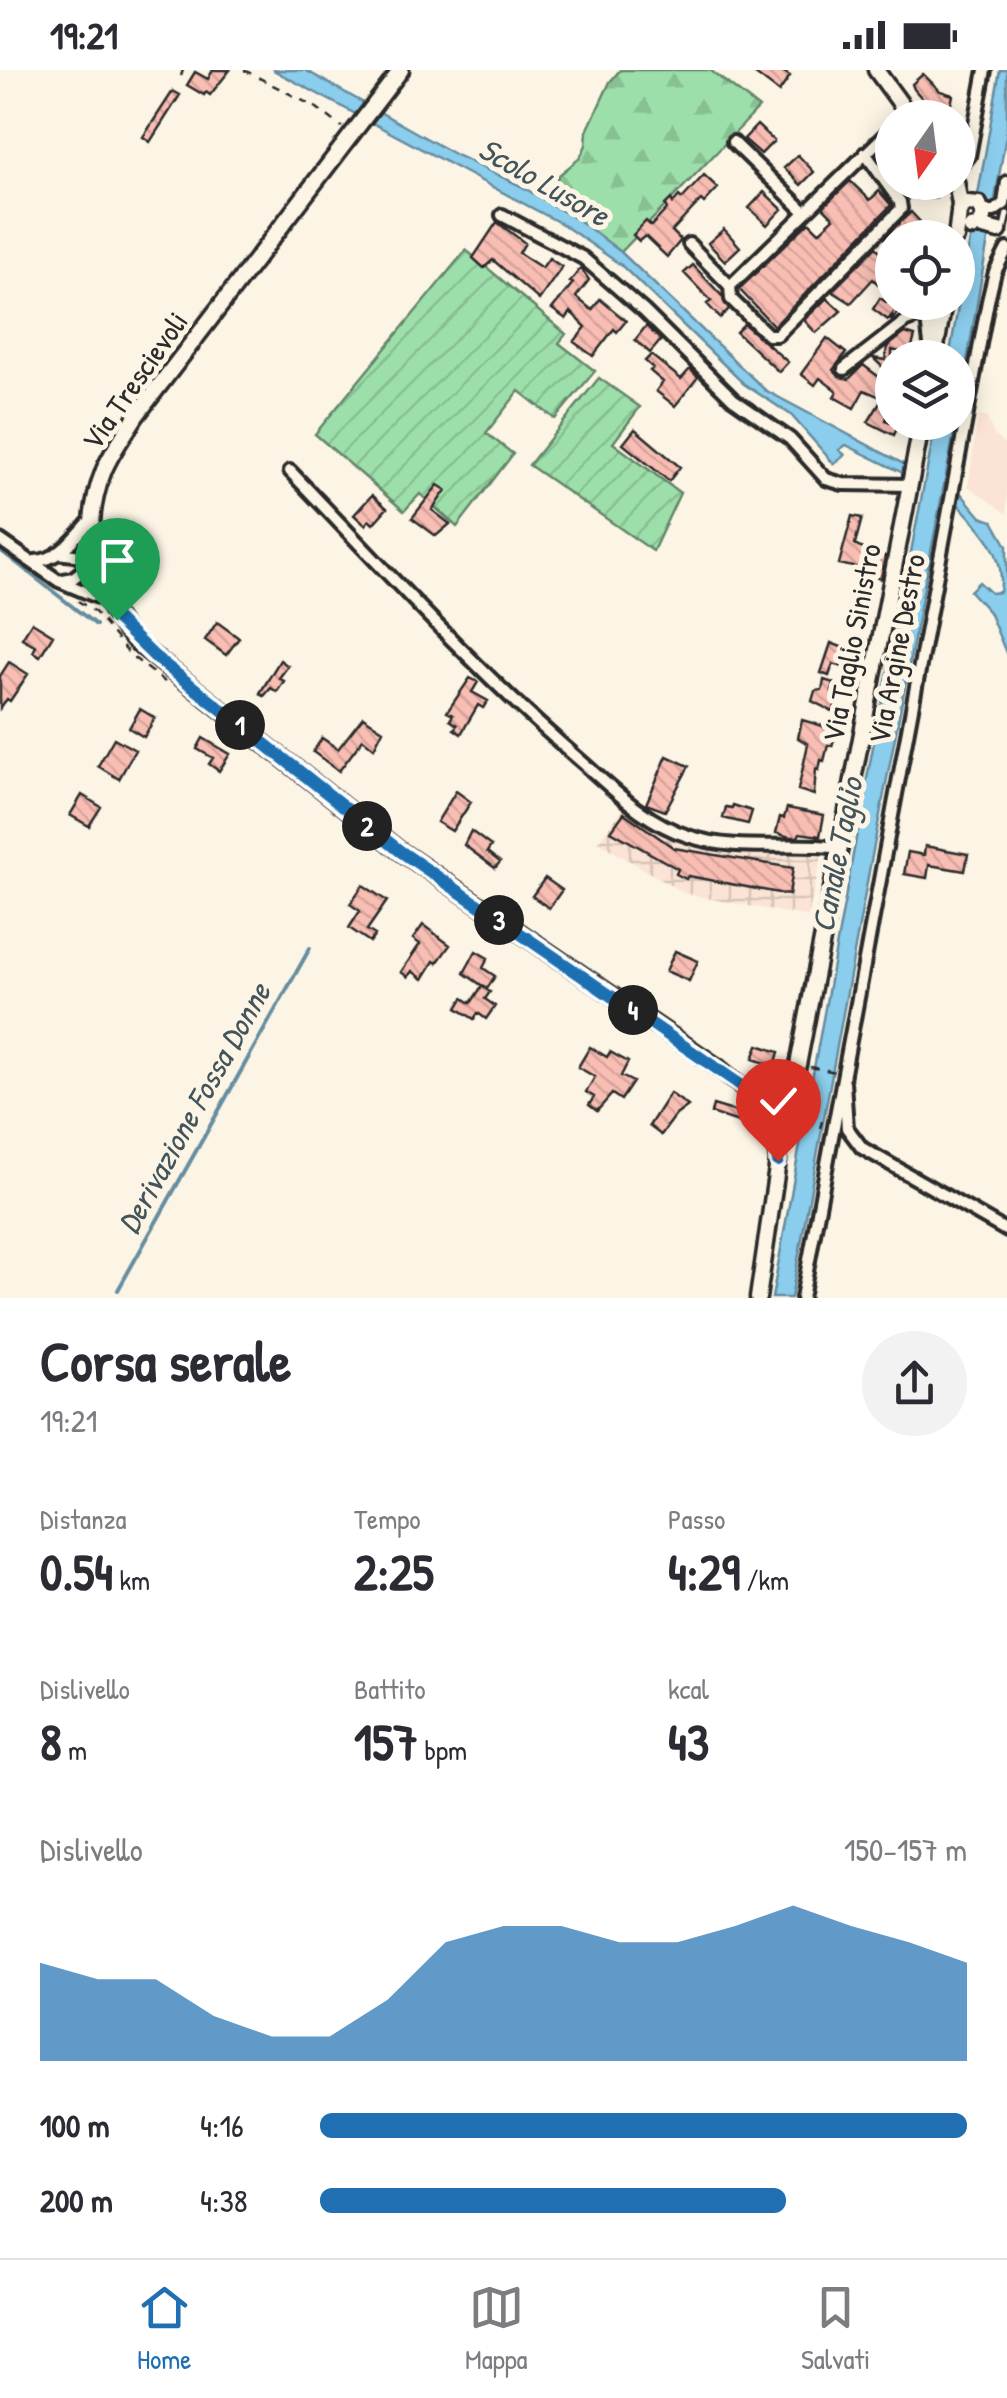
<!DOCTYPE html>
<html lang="it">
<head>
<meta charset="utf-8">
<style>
	body { margin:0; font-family:"Patrick Hand",sans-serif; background:#f2f2f3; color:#2b2b33; height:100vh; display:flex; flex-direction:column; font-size:38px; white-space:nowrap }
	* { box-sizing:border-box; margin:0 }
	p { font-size:32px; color:#7c7c81 }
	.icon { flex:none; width:55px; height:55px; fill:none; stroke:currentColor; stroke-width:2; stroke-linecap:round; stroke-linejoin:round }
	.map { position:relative; height:1228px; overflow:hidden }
	.side { display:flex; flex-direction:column; background:#fff; flex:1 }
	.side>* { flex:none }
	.needle { width:65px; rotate:194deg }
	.fabs { position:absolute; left:875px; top:30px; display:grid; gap:20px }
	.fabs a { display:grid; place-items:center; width:100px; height:100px; border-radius:50%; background:#fff; box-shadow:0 5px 25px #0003; font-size:50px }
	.pin { position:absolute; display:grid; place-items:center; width:85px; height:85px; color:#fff; margin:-102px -42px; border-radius:50% 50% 50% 0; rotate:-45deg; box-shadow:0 0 10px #0007 }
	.pin .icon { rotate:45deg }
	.km { position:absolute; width:50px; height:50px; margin:-25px; border-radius:50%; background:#222; color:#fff; font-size:28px; line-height:50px; text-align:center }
	.round { display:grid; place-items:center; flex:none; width:105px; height:105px; border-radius:52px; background:#f2f2f3 }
	.headline { display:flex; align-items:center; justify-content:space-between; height:170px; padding:0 40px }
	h1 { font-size:55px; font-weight:700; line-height:75px }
	.figures { display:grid; grid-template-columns:repeat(3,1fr); gap:15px; height:170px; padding:10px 40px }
	.figures div { display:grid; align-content:center }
	.figures b { font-size:50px; font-weight:700 }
	.figures small { font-size:28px; font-weight:400 }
	.figures p { font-size:28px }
	.chart { height:280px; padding:20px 40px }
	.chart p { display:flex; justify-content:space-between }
	.chart svg { width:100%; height:180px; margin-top:10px; fill:#1f6fb2; opacity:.7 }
	ul { padding:0 40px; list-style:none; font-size:32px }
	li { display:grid; grid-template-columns:160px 120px 1fr; align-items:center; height:75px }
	li i { height:25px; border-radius:12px; background:#1f6fb2 }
	.status { display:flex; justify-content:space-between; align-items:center; height:70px; padding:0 50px; background:#fff; direction:ltr }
	.status svg { height:28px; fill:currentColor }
	.dock { display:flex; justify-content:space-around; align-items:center; height:140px; border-top:2px solid #e1e1e2; background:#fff; font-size:28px; color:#7c7c81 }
	.dock a { display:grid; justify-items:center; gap:5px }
	.dock .selected { color:#1f6fb2 }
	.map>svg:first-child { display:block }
	.built { fill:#fbe4d6 }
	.industrial { fill:url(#industrial-grid) }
	.forest { fill:url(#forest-firs); stroke:#64856a; stroke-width:2.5 }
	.garden { fill:url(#garden-furrows); stroke:#64856a; stroke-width:2.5 }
	.water { fill:#8bcdec; stroke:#658c9f; stroke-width:2.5 }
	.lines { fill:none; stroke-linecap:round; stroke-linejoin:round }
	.stream { stroke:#658c9f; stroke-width:4 }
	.building { fill:url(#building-back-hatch); stroke:#2b2b2b; stroke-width:2.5 }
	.lane-casing { stroke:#2b2b2b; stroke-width:12 }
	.street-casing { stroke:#2b2b2b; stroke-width:18 }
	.secondary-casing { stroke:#2b2b2b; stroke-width:21 }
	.path { stroke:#2b2b2b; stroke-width:2.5; stroke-dasharray:8 8; stroke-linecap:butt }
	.lane { stroke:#fcf5e5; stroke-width:5 }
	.street { stroke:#fcf5e5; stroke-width:10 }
	.secondary { stroke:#fcf5e5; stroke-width:14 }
	.route-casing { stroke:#fff; stroke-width:20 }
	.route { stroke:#1f6fb2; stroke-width:12 }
	.labels { text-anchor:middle; stroke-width:10; stroke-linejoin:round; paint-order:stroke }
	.street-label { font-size:30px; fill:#2b2b2b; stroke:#fcf5e5 }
	.water-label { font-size:32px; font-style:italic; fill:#43545b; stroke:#fcf5e5 }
</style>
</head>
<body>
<div class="status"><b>19:21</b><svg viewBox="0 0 49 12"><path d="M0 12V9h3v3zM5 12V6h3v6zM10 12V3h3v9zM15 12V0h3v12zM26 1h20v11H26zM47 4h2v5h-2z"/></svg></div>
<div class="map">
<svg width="1007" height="1228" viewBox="0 0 1007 1228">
	<defs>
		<pattern id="industrial-grid" width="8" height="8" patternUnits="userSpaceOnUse" patternTransform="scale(2.5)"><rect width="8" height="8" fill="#fbe4d6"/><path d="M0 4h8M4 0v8" fill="none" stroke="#d7c4b8"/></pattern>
		<pattern id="forest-firs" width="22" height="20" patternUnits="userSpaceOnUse" patternTransform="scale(2.5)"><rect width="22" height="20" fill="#9ddfaa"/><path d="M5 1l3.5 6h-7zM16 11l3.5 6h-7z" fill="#87c092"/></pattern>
		<pattern id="garden-furrows" width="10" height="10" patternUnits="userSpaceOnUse" patternTransform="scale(2.5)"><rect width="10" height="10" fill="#9ddfaa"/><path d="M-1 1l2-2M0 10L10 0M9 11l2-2" fill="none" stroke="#87c092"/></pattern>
		<pattern id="building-back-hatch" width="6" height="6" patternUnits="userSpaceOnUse" patternTransform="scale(2.5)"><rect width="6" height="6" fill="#f9beb3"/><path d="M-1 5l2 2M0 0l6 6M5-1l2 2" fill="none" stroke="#d6a39a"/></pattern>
	</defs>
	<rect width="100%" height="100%" fill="#fcf5e5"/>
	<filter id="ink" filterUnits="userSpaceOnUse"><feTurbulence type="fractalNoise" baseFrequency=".01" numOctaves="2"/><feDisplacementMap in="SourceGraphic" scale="20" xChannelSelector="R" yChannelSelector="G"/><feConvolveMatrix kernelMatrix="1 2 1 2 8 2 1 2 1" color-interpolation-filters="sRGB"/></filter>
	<g filter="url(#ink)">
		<!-- built -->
		<path class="built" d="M978,346l9,1 7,18 13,12v67l-39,-28z"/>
		<!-- industrial -->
		<path class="industrial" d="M626,735l46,30 41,11 48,7 62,-2 -15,66 -123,-23 -87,-52z"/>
		<!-- forest -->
		<path class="forest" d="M620,0h90l49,38 -138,144 -75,-52 13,-25 21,-17 6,-13 1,-14 23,-49z"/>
		<!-- garden -->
		<path class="garden" d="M466,180l100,84 -7,9 36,28 -40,48 -36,-28 -33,42 27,21 -56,73 -37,-33 -16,17 -89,-77z
			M599,308l41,29 -27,36 67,50 -27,58 -124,-86z"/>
		<!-- water -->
		<path class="water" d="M273,0h32l151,85 65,31 63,38 37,28 144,138 142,76 -2,8 -59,-29 -7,5 6,5 -11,9 -43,-49 -47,-31 -123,-119 -59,-41z
			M1000,0h7v60l-49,283v-55h-9z
			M936,353h20l-86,443 -79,432h-19l96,-525z
			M958,420l23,27 12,4 14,25v109l-18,-43 -19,-21 9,-9 12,11 9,-1c7,-41 -22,-66 -46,-92l1,-9z"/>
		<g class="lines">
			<!-- stream -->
			<path class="stream" d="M0,480l96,75
				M118,1220l192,-342"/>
		</g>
		<!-- building -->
		<path class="building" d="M213,0h17l-20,25 -4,-3 -2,3 -17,-10 8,-13 13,7z
			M750,0h31l9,6 -11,16z
			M923,4l17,17 13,4 -4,19 -15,-2 -20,-23 -2,-5z
			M173,21l7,4 -30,47 -7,-5z
			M757,55l17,16 -13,13 -17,-15z
			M798,85l16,17 -13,13 -17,-17z
			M704,105l14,13 -14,15 -3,-3 -29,31 9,9 -14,17 -22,-21 -6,5 -6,-6 13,-14 5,5 16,-17 -2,-4 6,-6 2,4 6,-7 3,3z
			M850,111l20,19 9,-9 12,14 -117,121 -35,-37 70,-67 10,10 15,-14 -11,-11z
			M915,112h18l3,16 -19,1 -7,-8z
			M764,122l18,17 -15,16 -18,-17z
			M911,142l24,26h-49l9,-11z
			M497,152l28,21 -6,10 23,15 7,-10 13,9 -23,33 -46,-40 -9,8 -11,-10z
			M724,159l16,18 -15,14 -17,-18z
			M876,177l16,17v5l-14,15 -5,-5 -22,24 -19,-12z
			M693,195l29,31 7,13 -9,9 -13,-14 4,-3 -27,-28z
			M581,198l8,12 -13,17 16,13 8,-11 26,22 -9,11 -3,-3 -21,27 -19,-14 12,-15 -15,-15 -5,7 -14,-10 21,-26 -3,-1z
			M827,228l14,13 -25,22 -12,-13z
			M880,228l6,4h20l-15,19 1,-6 -4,5 -15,-11z
			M744,254l44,38 -9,10 -43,-40z
			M646,256l15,14 -11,13 -15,-13z
			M905,263l10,3 -5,18 -18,-4v26l-19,-18 12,2 2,-13z
			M827,268l19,15 -13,17 7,7 9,2 14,-14 23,17 -3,5 7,3 -2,6 4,2 -6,22 12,6 -4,9 -26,-13 15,-24 -19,-8 -10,18 -20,-11 3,-6 -17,-13 -5,7 -14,-11z
			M651,285l30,24 9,-10 8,8 -23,29 -19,-15 7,-9 -13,-11 3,-3 -8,-7z
			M635,359l45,38 -11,14 -46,-37z
			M438,415l8,5 -14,20 18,14 -14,12 -24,-18z
			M372,425l15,13 -14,16 -4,-4 -4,5 -11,-10z
			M852,446l10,2 -7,26 3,3 27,9 -4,23 -10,-3 1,-5 -33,-7z
			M32,552l21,13 -13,21 -7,-4 3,-6 -14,-8z
			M217,552l22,16 -13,17 -21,-15z
			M831,573l18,7 -6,17 -10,-3 -4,12 -8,-3z
			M280,590l8,6 -9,12 5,3 -7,11 -6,-4 -7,8 -4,-3z
			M9,592l19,12 -18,27 -3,-2 -7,9v-32z
			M470,608l8,4 -6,10 16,9 -5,7 -5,-3 -17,29 -7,-5 3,-4 -7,-5 3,-5 -6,-3z
			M824,610l10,3 -2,9 5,1 -3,19 -22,-11 3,-10 7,-1z
			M140,639l15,9 -11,19 -15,-9z
			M363,647l20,13 -9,18 -11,-9 -24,32 -26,-19 9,-14 16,11z
			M802,650l35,10 -5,16 -4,-1 -4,16 -3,-1 -2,10 -3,-1 -2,26 -16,-5 10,-46 -10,-6z
			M114,668l21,12 -16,29 -21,-13z
			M203,668l27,16 -11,17 -10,-7 4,-6 -16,-9z
			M667,686l22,10 -24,45 -19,-7z
			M456,721l15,11 -19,29 -15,-9z
			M82,725l19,12 -12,19 -19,-11z
			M733,735l19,6 -4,13 -25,-6 3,-11 6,1z
			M787,738l37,7 -4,21 -20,-3 -2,4h-8l-14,-4 4,-16 4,1z
			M624,743l50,35 119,20 -4,27 -101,-19 -2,3 -10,-5 2,-5 -67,-38z
			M471,761l20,15 -4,6 13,10 -5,6 -31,-23z
			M925,776l43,8 -3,17 -36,-6 -2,13 -23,-4 4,-22 16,3z
			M545,808l17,12 -13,18 -17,-12z
			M363,815l24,16 -20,29 8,5 -5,7 -21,-14 11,-17 -10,-7z
			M423,855l27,20 -13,18 -3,-2 -11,18 -11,-8 -4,6 -7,-5 19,-28 -7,-5z
			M476,881l12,7 -5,10 12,8 -8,13 -23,-16z
			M675,881l23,10 -9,20 -23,-10z
			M482,916l8,6 -5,7 10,7 -9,13 -8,-6 -4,6 -17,-11 6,-10 8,5z
			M758,975l21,7 -4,14 -22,-7z
			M590,977l17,10 3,-5 18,10 -7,14 12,6 -12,18 -9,-6 -15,17 -8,-6 5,-8 -8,-5 9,-15 -17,-10z
			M670,1023l18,13 -12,9 -15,20 -12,-9z
			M713,1035l34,10 -3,9 -33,-11z"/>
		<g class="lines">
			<!-- lane casing -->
			<g class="lane-casing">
				<path id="lane" d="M1003,161l4,-17"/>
			</g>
			<!-- street casing -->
			<g class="street-casing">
				<path id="street" d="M733,72l72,70
					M958,99l11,-13 16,-86
					M984,141h10l10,-7 3,-22
					M502,145l81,43 61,53 89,88 57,40 36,40 17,5 68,1
					M689,174l41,42 1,13 37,36h9l124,-126 -1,-7 -35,-49
					M730,216l162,-158
					M844,299l62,-48 15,-5 6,3 3,25 6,4
					M290,401c95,99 188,202 292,291 32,28 64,61 106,74 52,17 100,5 151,12
					M0,470l59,41 48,20
					M57,483l17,2 20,7 -21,16 -14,3
					M35,491c24,0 41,-25 57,-42
					M844,1012l3,46 15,20 145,83
					M802,1228l186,-997 7,-29 12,-23"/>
			</g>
			<!-- secondary casing -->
			<g class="secondary-casing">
				<path id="secondary" d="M401,0l-265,346c-11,18 -24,35 -32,54 -24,60 -12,128 33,173l263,208 319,217 40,33 14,26 5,34 -20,137
					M876,0l35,48
					M959,140l8,-7 12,1 5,13 -5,9
					M971,158l8,-2 20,5
					M956,168l4,-34 -4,-22
					M934,288l10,-56
					M768,1046l16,-8 14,-43 124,-643"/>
			</g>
			<!-- path -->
			<path class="path" d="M244,0l73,38 25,19
				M181,6l2,-6
				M78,531l17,11 34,42 41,32
				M810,997l26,5
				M820,1058l2,-7"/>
			<!-- lane -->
			<use href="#lane" class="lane"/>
			<!-- street -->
			<use href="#street" class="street"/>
			<!-- secondary -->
			<use href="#secondary" class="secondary"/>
		</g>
	</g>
	<g class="lines" filter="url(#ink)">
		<!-- route casing -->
		<g class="route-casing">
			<path id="route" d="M117,550l37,36 246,195 342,235c23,21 35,43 36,75"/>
		</g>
		<!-- route -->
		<use href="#route" class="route"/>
	</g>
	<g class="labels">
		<!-- street labels -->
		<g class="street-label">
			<text transform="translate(135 311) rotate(-55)" y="10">Via Trescievoli</text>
			<text transform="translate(852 573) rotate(-79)" y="10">Via Taglio Sinistro</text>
			<text transform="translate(897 579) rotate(-79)" y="10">Via Argine Destro</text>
		</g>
		<!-- water labels -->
		<g class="water-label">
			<text transform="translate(544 112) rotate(30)" y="11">Scolo Lusore</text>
			<text transform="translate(837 785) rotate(-79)" y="11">Canale Taglio</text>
			<text transform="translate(194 1038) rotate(-61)" y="11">Derivazione Fossa Donne</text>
		</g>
	</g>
</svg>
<div class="fabs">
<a><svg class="needle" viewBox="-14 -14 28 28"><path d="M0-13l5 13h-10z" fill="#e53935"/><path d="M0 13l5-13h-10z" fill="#7c7c81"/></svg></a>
<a><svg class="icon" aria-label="locate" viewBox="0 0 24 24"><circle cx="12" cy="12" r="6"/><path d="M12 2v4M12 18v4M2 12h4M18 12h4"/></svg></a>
<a><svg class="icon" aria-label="layers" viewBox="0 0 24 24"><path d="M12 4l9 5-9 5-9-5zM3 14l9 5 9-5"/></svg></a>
</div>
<div class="pin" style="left:117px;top:550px;background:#1e9e55"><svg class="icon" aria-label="arrive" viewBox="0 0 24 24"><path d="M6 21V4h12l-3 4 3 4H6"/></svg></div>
<div class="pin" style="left:778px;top:1091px;background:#d93025"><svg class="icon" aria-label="check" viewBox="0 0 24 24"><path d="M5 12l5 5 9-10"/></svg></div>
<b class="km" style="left:240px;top:655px">1</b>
<b class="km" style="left:367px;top:756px">2</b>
<b class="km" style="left:499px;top:850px">3</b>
<b class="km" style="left:633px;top:940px">4</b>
</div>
<section class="side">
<div class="headline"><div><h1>Corsa serale</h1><p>19:21</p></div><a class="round"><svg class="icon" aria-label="share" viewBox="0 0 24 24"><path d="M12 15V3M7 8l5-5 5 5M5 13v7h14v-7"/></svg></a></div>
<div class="figures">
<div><p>Distanza</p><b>0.54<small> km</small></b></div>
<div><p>Tempo</p><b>2:25</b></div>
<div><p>Passo</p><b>4:29<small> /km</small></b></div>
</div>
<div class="figures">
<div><p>Dislivello</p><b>8<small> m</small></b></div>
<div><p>Battito</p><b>157<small> bpm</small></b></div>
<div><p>kcal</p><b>43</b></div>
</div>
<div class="chart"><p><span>Dislivello</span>150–157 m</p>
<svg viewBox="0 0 160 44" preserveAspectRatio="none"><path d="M0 44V20L10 24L20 24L30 33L40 38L50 38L60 29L70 15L80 11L90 11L100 15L110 15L120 11L130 6L140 11L150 15L160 20V44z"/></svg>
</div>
<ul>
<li><b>100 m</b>4:16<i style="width:100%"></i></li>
<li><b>200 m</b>4:38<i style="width:72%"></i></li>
</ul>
</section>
<nav class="dock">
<a class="selected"><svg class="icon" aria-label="home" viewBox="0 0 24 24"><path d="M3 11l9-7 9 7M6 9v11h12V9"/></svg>Home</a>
<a><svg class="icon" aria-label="map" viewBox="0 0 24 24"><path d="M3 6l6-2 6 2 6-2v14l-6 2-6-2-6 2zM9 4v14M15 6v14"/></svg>Mappa</a>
<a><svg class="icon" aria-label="saved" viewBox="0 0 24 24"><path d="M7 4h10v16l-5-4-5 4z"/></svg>Salvati</a>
</nav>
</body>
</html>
